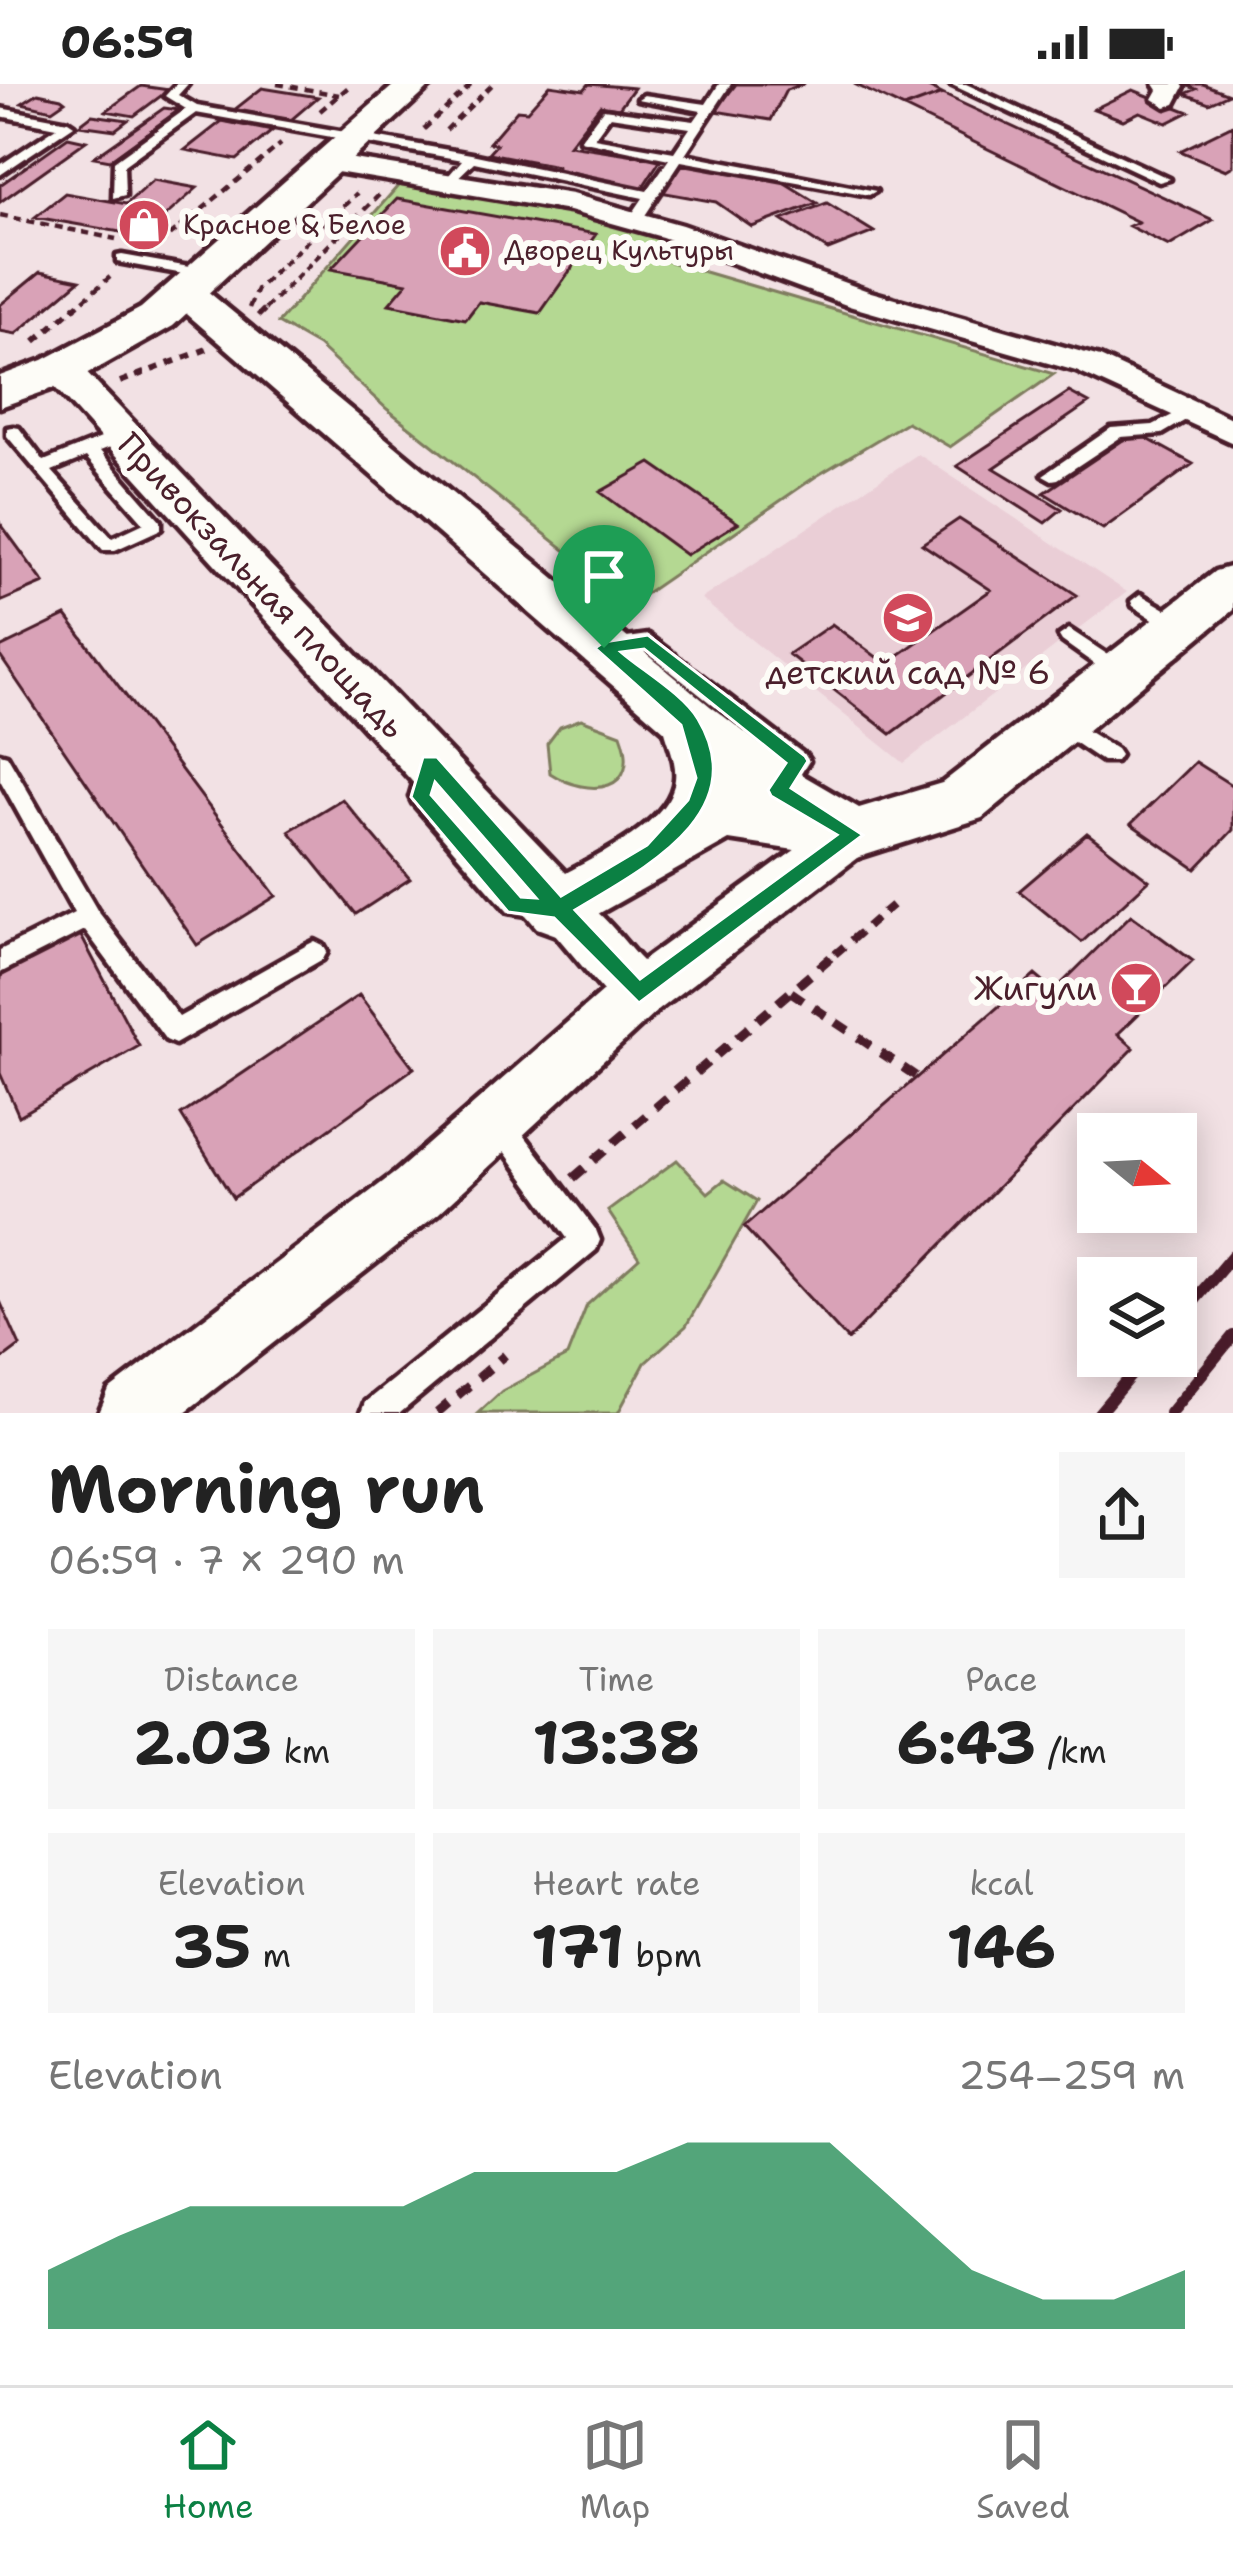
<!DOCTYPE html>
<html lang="en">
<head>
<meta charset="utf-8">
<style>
	body { margin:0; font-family:"Shantell Sans",sans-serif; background:#f6f6f6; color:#222; height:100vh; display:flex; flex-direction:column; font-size:45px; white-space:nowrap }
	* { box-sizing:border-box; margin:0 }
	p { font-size:39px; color:#767676 }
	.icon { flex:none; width:66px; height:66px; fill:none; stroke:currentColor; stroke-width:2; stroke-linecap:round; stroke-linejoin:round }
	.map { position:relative; height:1329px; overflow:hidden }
	.drawer { display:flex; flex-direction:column; background:#fff; flex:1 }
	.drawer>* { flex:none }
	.needle { width:78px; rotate:108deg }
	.controls { position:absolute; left:1077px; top:1029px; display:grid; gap:24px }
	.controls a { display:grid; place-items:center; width:120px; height:120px; border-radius:0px; background:#fff; box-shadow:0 6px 30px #0003; font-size:60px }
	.pin { position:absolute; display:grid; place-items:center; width:102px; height:102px; color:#fff; margin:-123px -51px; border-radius:50% 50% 50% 0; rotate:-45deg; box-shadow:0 0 12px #0007 }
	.pin .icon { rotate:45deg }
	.round { display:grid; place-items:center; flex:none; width:126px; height:126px; border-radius:0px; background:#f6f6f6 }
	.head { display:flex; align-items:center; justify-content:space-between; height:204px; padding:0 48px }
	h1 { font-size:66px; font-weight:700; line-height:90px }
	.figures { display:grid; grid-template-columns:repeat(3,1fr); gap:18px; height:204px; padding:12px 48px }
	.figures div { display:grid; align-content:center; border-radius:0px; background:#f6f6f6; text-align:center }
	.figures b { font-size:60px; font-weight:700 }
	.figures small { font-size:33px; font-weight:400 }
	.figures p { font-size:33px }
	.chart { height:336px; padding:24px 48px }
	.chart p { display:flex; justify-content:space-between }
	.chart svg { width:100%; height:216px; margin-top:12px; fill:#0b8043; opacity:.7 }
	.status { display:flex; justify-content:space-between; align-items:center; height:84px; padding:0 60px; background:#fff; direction:ltr }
	.status svg { height:33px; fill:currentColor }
	.dock { display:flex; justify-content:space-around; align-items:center; height:168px; border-top:3px solid #e0e0e0; background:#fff; font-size:33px; color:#767676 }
	.dock a { display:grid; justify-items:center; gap:6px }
	.dock .on { color:#0b8043 }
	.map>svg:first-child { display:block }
	.built { fill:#eaced6 }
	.green { fill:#b4d892; stroke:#7f7c5e; stroke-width:3 }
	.building { fill:#d9a2b7; stroke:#4a1f2b; stroke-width:3 }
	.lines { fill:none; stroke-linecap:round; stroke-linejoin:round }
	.service-casing { stroke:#4a1f2b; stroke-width:9 }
	.minor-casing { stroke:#4a1f2b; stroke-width:9 }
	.tertiary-casing { stroke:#4a1f2b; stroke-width:9 }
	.secondary-casing { stroke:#4a1f2b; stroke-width:9 }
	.path-far3 { stroke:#4a1f2b; stroke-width:4.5; stroke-dasharray:8 6; stroke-linecap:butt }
	.path-far2 { stroke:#4a1f2b; stroke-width:6; stroke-dasharray:9 8; stroke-linecap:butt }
	.path-far1 { stroke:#4a1f2b; stroke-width:8; stroke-dasharray:12 9; stroke-linecap:butt }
	.path { stroke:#4a1f2b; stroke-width:9; stroke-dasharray:15 12; stroke-linecap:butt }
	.service { fill:#fdfcf7; fill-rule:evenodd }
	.minor { fill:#fdfcf7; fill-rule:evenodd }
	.tertiary { fill:#fdfcf7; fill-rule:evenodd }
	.secondary { fill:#fdfcf7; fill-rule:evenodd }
	.rail { stroke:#4a1f2b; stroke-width:12 }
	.route { fill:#0b8043; stroke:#fff; stroke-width:3; fill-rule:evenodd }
	.labels { text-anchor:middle; stroke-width:12; stroke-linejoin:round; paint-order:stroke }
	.far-poi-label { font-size:27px; fill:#4a1f2b; stroke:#fdfcf7; text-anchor:start }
	.street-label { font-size:33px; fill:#4a1f2b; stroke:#fdfcf7 }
	.poi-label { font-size:33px; fill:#4a1f2b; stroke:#fdfcf7 }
</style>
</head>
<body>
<div class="status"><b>06:59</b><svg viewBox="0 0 49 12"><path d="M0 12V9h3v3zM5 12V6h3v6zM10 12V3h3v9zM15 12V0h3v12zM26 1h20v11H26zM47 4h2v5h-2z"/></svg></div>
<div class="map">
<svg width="1233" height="1329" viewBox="0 0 1233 1329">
	<rect width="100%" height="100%" fill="#f2e1e4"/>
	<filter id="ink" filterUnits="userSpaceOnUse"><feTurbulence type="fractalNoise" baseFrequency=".00833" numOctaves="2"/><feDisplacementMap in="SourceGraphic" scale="24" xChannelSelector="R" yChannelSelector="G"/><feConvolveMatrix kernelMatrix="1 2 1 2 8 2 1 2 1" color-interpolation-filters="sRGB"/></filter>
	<g filter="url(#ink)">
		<!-- built -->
		<path class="built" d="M918,370l209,138 -223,171 -203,-164z"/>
		<!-- green -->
		<path class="green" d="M405,94l260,53 -15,25 404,118 -104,73 -43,-25 -92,55 -183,126 -245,-194 -69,-63 -40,-23z
			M581,635l40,15c22,58 -31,65 -71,39l-3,-29 13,-17z
			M677,1076l31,33 16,-13 33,21 -71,125 -41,37 -27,50h-140l24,-22 65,-35 20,-51 52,-47 -31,-47z"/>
		<!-- building -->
		<path class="building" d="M589,0l45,4 -15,20 -19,-3 -31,40 92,14 -19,29 -86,-14 1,-8 -69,-13 8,-9 -7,-1 28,-33 10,1 23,-26 34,5z
			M736,0h69l-19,6 -15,30 -56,-9z
			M854,0h68l20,10 -38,14z
			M1184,0h19l26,10 -20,9 -24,-9 11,-5z
			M141,2l28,4 -35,26 -28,-5z
			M262,4l56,9 -27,23 -57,-10z
			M1133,6l56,22 -22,11 -27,-11 -17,8 -29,-11z
			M38,9l23,5 4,3 -13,9 -30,-7z
			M942,10l271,126 -44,26 -40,-20 9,-4 -234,-114z
			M164,24l15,2 -69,50 -16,-3z
			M92,31l36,5 -13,10 -36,-5z
			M222,37l50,10 -35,29 -52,-10z
			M1233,41v41l-7,4 -46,-19z
			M68,53l18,4 -86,61v-17z
			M680,77l92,14 45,28 -65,24 -36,-25 -56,-10z
			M153,96l44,8 -54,48 -108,-19 30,-24 61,11z
			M397,115l199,35 -56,79 -61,-11 -13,17 -77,-15 18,-21 -76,-14z
			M827,119l47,29 -46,18 -46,-30z
			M40,188l40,8 -64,54 -16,-3v-26z
			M1069,308l20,11 -95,65 68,41 -17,14 -88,-57z
			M1135,348l58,32 -90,65 -59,-36z
			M651,379l87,60 -52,32 -86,-63z
			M959,435l118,76 -186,139 -103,-80 44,-30 54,40 105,-74 -69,-46z
			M0,439l44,60 -44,19z
			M66,532l210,280 -79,49 -197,-289v-8z
			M1195,678l38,24v44l-37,39 -65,-45z
			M342,715l68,80 -54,35 -67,-83z
			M1087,749l62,47 -67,62 -63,-51z
			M1131,831l62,46 -75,73 16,14 -286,292 -104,-113 291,-252 19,16z
			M79,848l60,114 -120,70 -19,-43v-99z
			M359,911l55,73 -181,130 -52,-83z
			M0,1217l20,45 -20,15z"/>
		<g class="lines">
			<!-- service casing -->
			<g class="service-casing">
				<path id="service" d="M176,0h12l-10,11 19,11 274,48 176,37 22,-32 -89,-19 23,-31 91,12 7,-10 -63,-12 6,-4 62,9 13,-20h12l-46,70 191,37 -7,4 -188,-34 -41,62 -5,1 -7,-4 15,-22 -169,-36 -25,24 -6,-4 19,-22 -266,-47 -72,52 1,30 -12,3 1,-37 72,-52 -21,-13zM610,32l80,12 -16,24 -80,-14z
					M950,0h16l204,95 -11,3z
					M0,24l68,13 6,4 -74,50v-10l57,-38 -57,-11z
					M122,171l84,15 7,4 -7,4 -89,-16v-6z
					M1190,322l8,5 -2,3 -34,20 -41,3 -63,42 -6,1 -9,-5 68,-47 42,-3z
					M13,343l6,1 25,33 72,-29h12v8l-28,11 61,70v8l-46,21h-12l-96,-114v-8zM86,373l58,66 -32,15 -60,-67z
					M1140,510l46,27 3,5 -3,5h-14l-39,-25 -2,-5z
					M1069,545l59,39 3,5 -3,5h-14l-52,-37 -3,-5z
					M648,551l157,120 4,6 -22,35h-16l-3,-6 17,-27 -141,-113 -39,5 -10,-7 10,-7z
					M1060,630l56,35 4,6 -4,6h-14l-49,-33 -3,-6 3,-6z
					M0,669l7,2 90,155 82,107 128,-72 8,-4 8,4 4,7 -4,7 -148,85 -9,-4 -81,-110 -85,43v-23l74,-37 -74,-133z
					M428,677l8,2 3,6 -7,26 90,101 32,5 4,7 -4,7 -8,3 -38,-6 -95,-109 -3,-6 10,-34z
					M500,1027l9,4 87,115 4,10 -4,10 -196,163h-39l4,-11 202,-164 -76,-105 -4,-9 4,-9z"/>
			</g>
			<!-- minor casing -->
			<g class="minor-casing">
				<path id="minor" d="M1154,0h28l2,3 -9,17 -9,3 -13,-8 5,-9z
					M329,71l243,39 110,31 189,67 229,65 133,62v24l-157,-72 -227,-65 -187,-69 -93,-26 -250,-42v-12z
					M853,730l17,6 7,14 -7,14 -212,162 -220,204 -254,199h-85l10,-23 287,-218 207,-181 -69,-82 7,-15c41,-15 74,39 101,67l194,-141z"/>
			</g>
			<!-- tertiary casing -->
			<g class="tertiary-casing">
				<path id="tertiary" d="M186,197l14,4 510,421 89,67 60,35 83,-25 273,-212 18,-5v44l-251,208 -129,41 -124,-19 -170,96 -22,-8 -127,-149 -371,-409 6,-9h30l491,512c33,-18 105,-51 109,-94 2,-16 -6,-33 -10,-48l-493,-430 -6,-8 6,-8z"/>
			</g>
			<!-- secondary casing -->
			<g class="secondary-casing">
				<path id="secondary" d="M395,0h38l-260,242 -96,54 -77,27v-31l43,-16 98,-52z"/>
			</g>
			<!-- path-far3 -->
			<path class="path-far3" d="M277,0l62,11
				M320,27l32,-27
				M424,45l48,-45
				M446,46l47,-46
				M0,131l116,24
				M159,161l122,-101
				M249,224l8,-19 100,-96
				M73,225l37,-32
				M265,225l114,-114"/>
			<!-- path-far2 -->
			<path class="path-far2" d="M258,232l10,-10
				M35,257l41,-35
				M120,298l87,-33"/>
			<!-- path-far1 -->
			<path class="path-far1" d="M835,870l62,-53"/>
			<!-- path -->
			<path class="path" d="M791,908l126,85
				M573,1094l265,-227
				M437,1329l68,-58"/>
			<!-- service -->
			<use href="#service" class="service"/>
			<!-- minor -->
			<use href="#minor" class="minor"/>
			<!-- tertiary -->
			<use href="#tertiary" class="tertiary"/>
			<!-- secondary -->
			<use href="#secondary" class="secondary"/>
			<!-- rail -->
			<path class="rail" d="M1176,1238l57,-67
				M1099,1329l48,-57
				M1170,1329l63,-77"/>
		</g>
	</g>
	<!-- route -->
	<path class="route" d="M648,551l157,121 3,5 -17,27 72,47 -224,168 -85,-85 -46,-6 -97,-115 12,-40h14l124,139 86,-51 41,-45 8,-22 -15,-53 -86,-77 9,-6zM644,565l142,114 -18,27 3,6 66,39 -197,144 -65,-69c66,-40 180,-96 123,-191 -15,-25 -55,-48 -77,-67zM435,698l101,116 -15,-1 -90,-102z"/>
	<!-- icons -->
	<defs>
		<g id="shop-disc" transform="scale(2.7)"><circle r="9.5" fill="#d1495b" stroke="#fdfcf7"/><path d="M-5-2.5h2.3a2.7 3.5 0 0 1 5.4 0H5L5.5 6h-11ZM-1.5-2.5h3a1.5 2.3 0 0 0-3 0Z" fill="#fff"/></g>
		<g id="civic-disc" transform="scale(2.7)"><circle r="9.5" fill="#d1495b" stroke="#fdfcf7"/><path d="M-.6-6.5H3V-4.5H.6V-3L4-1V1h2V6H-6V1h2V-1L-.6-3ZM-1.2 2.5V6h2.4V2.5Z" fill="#fff"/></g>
		<g id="school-disc" transform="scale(2.7)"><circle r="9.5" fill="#d1495b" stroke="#fdfcf7"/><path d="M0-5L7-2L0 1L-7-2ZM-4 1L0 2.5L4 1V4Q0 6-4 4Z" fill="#fff"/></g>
		<g id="bar-disc" transform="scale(2.7)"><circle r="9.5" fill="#d1495b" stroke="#fdfcf7"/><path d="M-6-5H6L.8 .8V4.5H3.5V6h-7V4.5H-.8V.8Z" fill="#fff"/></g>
	</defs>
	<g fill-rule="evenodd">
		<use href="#shop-disc" x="144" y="141"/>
		<use href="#civic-disc" x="465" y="167"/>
		<use href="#school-disc" x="908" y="534"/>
		<use href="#bar-disc" x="1136" y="904"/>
	</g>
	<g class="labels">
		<!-- far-poi labels -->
		<g class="far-poi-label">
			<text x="183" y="150">Красное &amp; Белое</text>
			<text x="504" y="176">Дворец Культуры</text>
		</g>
		<!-- street labels -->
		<g class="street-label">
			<text transform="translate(262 501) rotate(47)" y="12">Привокзальная площадь</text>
		</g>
		<!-- poi labels -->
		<g class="poi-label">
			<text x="908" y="600">детский сад № 6</text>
			<text x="1097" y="916" text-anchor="end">Жигули</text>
		</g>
	</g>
</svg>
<div class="controls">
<a><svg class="needle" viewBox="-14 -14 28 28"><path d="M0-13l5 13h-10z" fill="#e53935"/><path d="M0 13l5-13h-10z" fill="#767676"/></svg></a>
<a><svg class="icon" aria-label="layers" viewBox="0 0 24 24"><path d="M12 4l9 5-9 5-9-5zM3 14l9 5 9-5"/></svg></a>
</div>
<div class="pin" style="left:604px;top:564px;background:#1e9e55"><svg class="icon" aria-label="arrive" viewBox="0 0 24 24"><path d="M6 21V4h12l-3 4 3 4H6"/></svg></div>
</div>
<section class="drawer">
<div class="head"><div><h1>Morning run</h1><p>06:59 · 7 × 290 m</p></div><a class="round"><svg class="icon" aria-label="share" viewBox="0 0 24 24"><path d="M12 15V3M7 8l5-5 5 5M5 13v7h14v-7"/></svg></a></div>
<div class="figures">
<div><p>Distance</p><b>2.03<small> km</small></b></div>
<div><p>Time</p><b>13:38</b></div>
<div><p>Pace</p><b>6:43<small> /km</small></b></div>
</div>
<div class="figures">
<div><p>Elevation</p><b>35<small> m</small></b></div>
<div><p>Heart rate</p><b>171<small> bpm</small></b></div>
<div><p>kcal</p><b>146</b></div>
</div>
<div class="chart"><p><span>Elevation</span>254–259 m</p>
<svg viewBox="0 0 160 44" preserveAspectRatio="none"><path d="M0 44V32L10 25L20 19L30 19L40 19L50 19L60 12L70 12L80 12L90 6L100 6L110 6L120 19L130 32L140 38L150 38L160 32V44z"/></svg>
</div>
</section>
<nav class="dock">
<a class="on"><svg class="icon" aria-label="home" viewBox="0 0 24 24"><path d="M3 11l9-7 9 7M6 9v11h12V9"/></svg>Home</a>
<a><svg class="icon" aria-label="map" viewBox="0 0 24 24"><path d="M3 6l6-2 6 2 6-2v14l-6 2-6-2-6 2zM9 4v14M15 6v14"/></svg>Map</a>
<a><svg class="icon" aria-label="saved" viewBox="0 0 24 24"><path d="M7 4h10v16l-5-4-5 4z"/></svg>Saved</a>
</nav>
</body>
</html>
